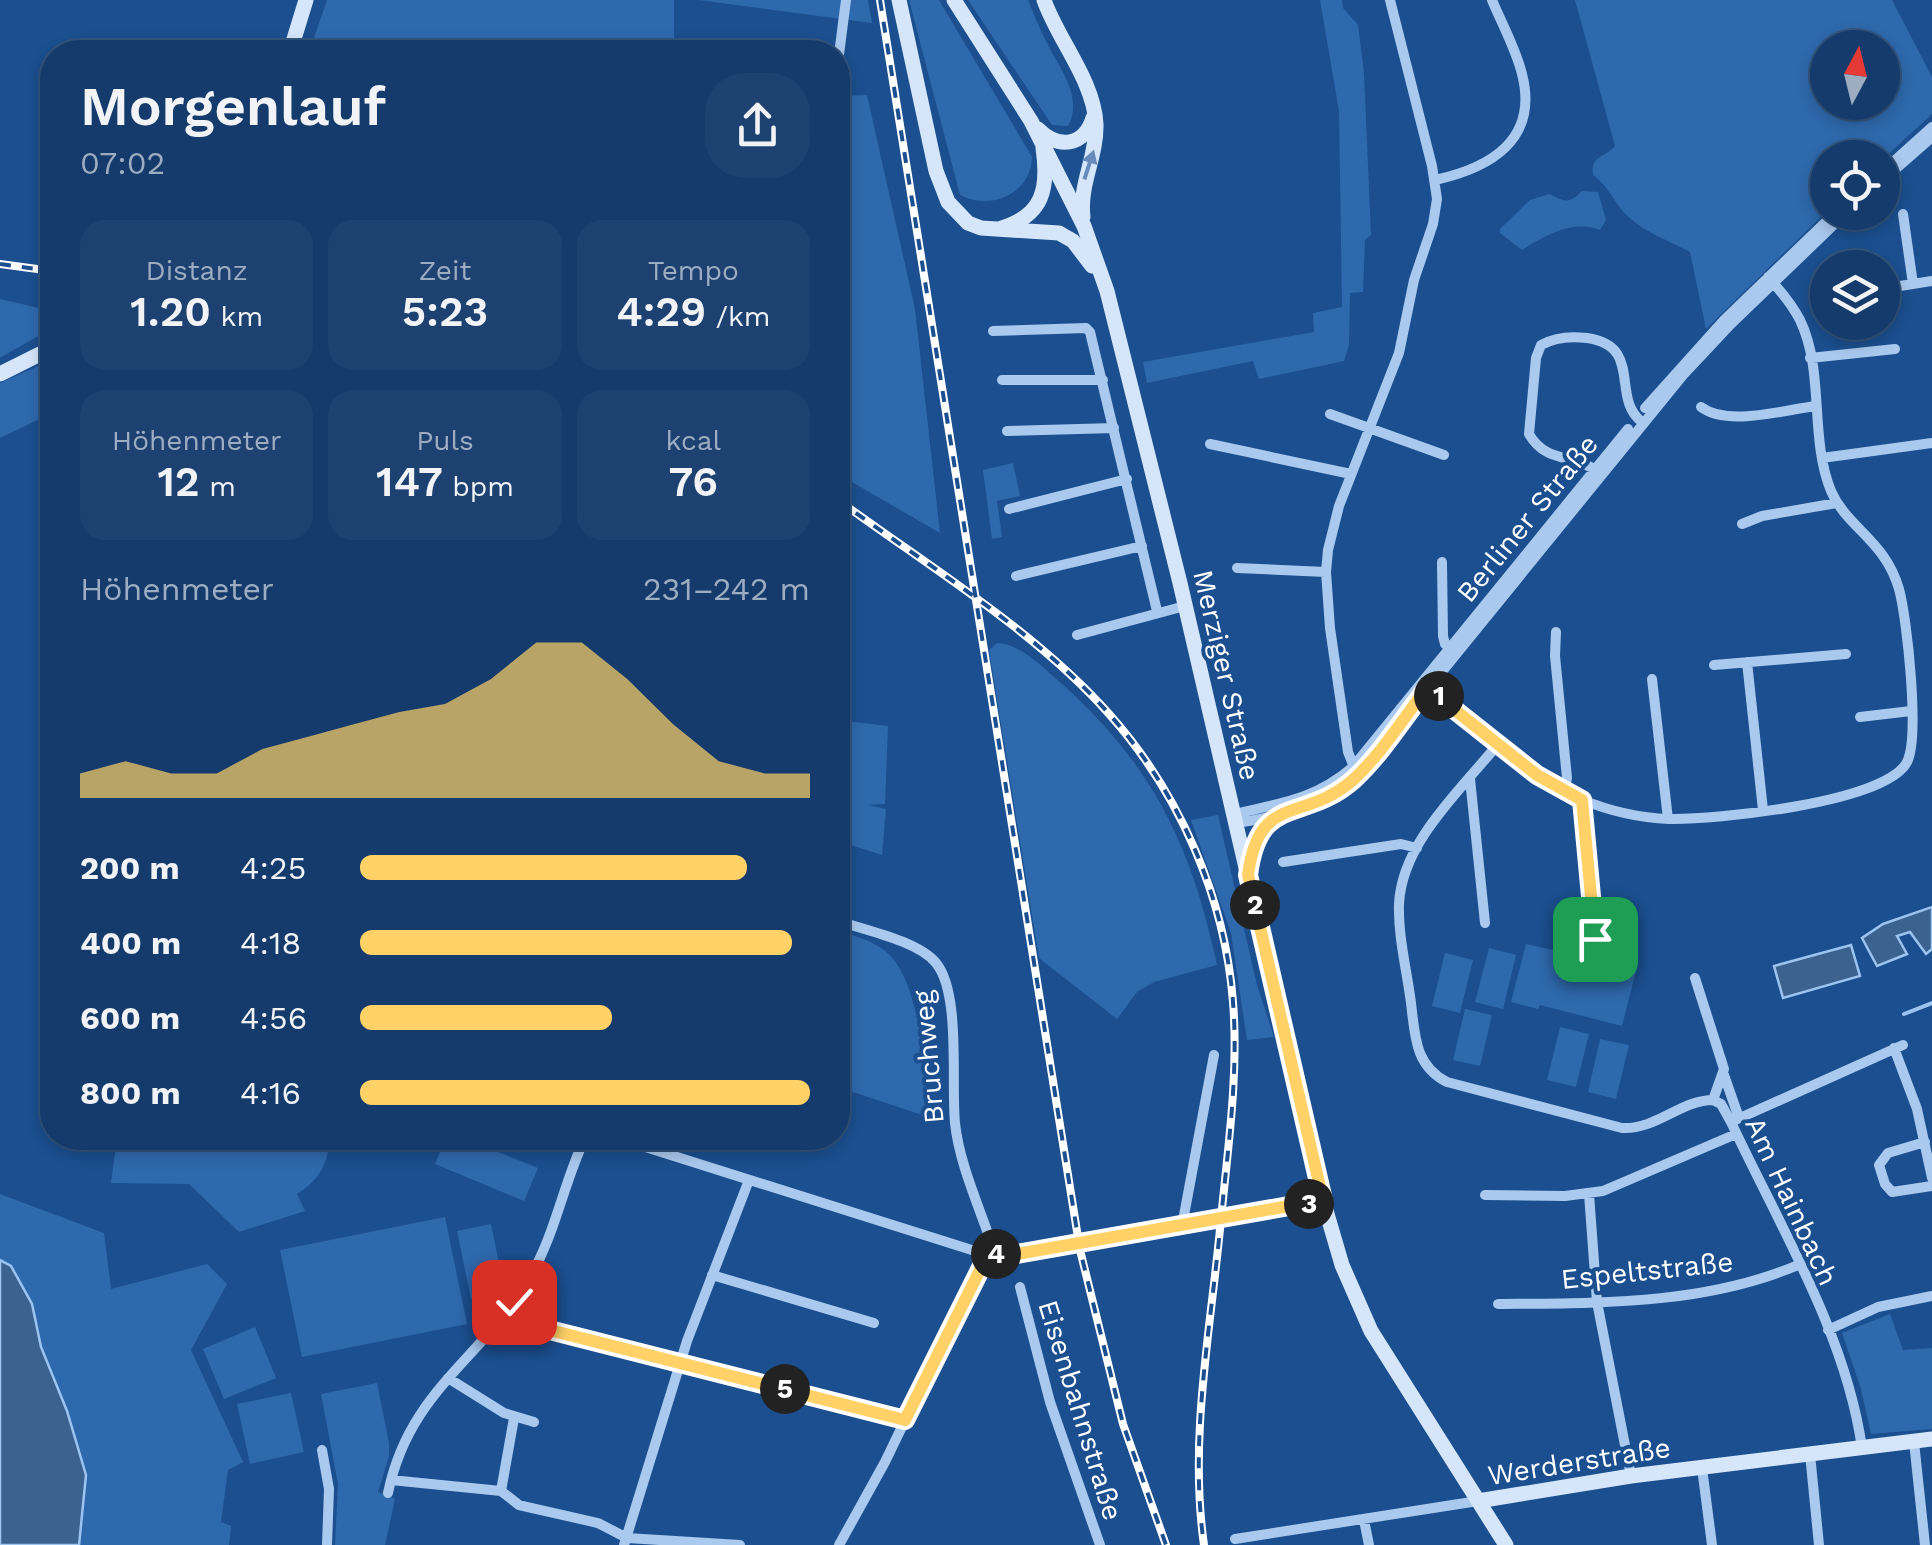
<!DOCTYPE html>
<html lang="de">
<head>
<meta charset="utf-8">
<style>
	body { margin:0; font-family:"Work Sans",sans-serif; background:#1d4271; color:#f1f3f6; height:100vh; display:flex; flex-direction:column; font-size:38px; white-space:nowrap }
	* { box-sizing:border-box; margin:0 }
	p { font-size:32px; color:#9dadc1 }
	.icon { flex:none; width:55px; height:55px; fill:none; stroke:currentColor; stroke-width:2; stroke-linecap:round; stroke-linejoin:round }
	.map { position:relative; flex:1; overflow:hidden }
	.sheet { position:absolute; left:40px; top:40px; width:810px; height:1110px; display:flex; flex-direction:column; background:#143b6b; border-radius:40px; box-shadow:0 5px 15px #0003,0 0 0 2px #33557e }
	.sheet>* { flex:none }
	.needle { width:65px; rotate:7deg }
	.fabs { position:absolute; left:1810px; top:30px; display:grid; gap:20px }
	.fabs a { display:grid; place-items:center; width:90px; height:90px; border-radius:50%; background:#143b6b; box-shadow:0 5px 15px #0003,0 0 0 2px #33557e; font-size:50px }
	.pin { position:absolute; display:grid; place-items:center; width:85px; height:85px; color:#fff; margin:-42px; border-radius:20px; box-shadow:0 5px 15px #0006 }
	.km { position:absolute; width:50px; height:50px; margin:-25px; border-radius:50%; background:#222; color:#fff; font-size:28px; line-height:50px; text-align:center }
	.round { display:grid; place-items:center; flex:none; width:105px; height:105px; border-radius:40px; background:#1d4271 }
	.overview { display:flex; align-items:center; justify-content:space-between; height:170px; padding:0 40px }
	h1 { font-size:55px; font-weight:600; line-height:75px }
	.figures { display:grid; grid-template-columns:repeat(3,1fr); gap:15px; height:170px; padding:10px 40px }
	.figures div { display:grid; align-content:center; border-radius:25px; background:#1d4271; text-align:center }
	.figures b { font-size:42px; font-weight:600 }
	.figures small { font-size:28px; font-weight:400 }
	.figures p { font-size:28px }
	.chart { height:280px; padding:20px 40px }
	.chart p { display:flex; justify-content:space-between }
	.chart svg { width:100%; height:180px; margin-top:10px; fill:#ffd166; opacity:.7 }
	ul { padding:0 40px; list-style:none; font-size:32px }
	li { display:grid; grid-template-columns:160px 120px 1fr; align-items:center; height:75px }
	li i { height:25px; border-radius:12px; background:#ffd166 }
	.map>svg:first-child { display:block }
	.green { fill:#2e69ad; fill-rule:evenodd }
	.water { fill:#3c6290; stroke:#9cc4f0; stroke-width:2.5 }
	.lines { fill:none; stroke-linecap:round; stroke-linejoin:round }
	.stream { stroke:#9cc4f0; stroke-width:4 }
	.street { stroke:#a9c9ee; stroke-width:10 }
	.secondary { stroke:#d6e6fa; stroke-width:15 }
	.rail-casing { stroke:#fff; stroke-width:8 }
	.rail { stroke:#1b4f8f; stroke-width:4; stroke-dasharray:11; stroke-linecap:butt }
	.street-bridge { stroke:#a9c9ee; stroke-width:10 }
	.oneway { fill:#668bba }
	.route-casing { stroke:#fff; stroke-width:20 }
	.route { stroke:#ffd166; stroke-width:12 }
	.labels { text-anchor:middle; stroke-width:8; stroke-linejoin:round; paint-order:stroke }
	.street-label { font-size:28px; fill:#fff; stroke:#1b4f8f }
</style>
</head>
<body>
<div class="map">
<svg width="1932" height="1545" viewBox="0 0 1932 1545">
	<rect width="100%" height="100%" fill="#1b4f8f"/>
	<!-- green -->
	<path class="green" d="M327,0h347v52h-365z
		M699,0h169l4,23z
		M909,0h30l93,157c-1,37 -41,54 -72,38z
		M968,0h60c5,12 10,25 16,37 12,27 41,59 24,89l-16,-1z
		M1320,0h22l1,8 15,17 6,48 7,162 -6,5 -2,52 -13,1 -1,52 -5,16 -85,18 -6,-18 -106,22 -4,-21 171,-30 -1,-19 29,-6 -3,-196z
		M1575,0h317l40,77v37l-49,45 -55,-1 -1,53 -121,118 -16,-77c-19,-10 -43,-19 -59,-33 -16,-13 -21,-32 -38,-44 -3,-20 12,-17 22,-29zM1828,48h54v54h-54z
		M867,95l48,214 25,224 -102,-59v-378z
		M1582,191l16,1 8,28 -6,10c-27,-11 -56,6 -78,20l-22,-17v-4l30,-29 19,-6c15,7 20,11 33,-3z
		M0,299l52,12v17l-52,30z
		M52,360v53l-52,25v-55z
		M1013,463l7,33 -23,5 5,36 -10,2 -9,-69z
		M997,643c24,1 47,25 64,40 92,83 130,161 156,282l-63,17 -17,10 -20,27 -78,-61 -50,-308z
		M838,720l50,6 -3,78 -17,1 18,4 -4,46 -44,-14z
		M1218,815l39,170 17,52 -27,3 -16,-107 -40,-113z
		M838,931c12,4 27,7 38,14 31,15 38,62 46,93l-3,4 24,80 -105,-35z
		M1526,944l27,6 2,-4 82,21 -15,59 -82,-21 -2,4 -27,-7z
		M1489,948l27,7 -13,54 -28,-7z
		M1445,953l28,7 -13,53 -28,-7z
		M1465,1009l27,6 -12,51 -27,-6z
		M1560,1027l29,7 -13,53 -29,-7z
		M1600,1039l29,6 -13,54 -28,-7z
		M117,1138h213c-2,25 -10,42 -33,56l8,17 -66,21 -50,-48 -78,-1z
		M446,1138h17l75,30 -14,33 -89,-37z
		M0,1194l104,39 7,56 96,-25 20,20 -36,66 52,112 -15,8 -7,52 10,4 -2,19h-150l7,-70 -19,-64 -26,-64 -9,-43 -21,-38 -11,-6z
		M445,1217l22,107 -165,33 -22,-107z
		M491,1224l14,68 -34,7 -14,-68z
		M1890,1314l13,36 29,-2v81l-61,5 -10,-45 -19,-56z
		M255,1327l21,51 -52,21 -21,-50z
		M377,1383l12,60v13l-11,36 17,7 -10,46h-50l3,-61 -17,-90z
		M291,1393l13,59 -54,12 -13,-60z"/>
	<!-- water -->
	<path class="water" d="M1932,907v42l-6,5 -16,-22 -13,4 10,18 -30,12 -15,-28 21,-14z
		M1851,945l9,31 -77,22 -9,-32z
		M0,1260l11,6 21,38 9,43 26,64 19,64 -7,70h-79z"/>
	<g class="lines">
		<!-- stream -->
		<path class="stream" d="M1904,1014l28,-11"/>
		<!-- street -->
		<path class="street" d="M838,62l8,-62
			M1882,172l50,-45
			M1435,180c55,-12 104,-40 87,-106 -6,-25 -20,-50 -30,-74
			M1882,181l50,-44
			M1903,214l10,70
			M1900,286l32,-5
			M993,331l93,-3 4,4 67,279
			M1810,358l85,-9
			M1002,380h101
			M1701,407c27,20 82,3 115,-1
			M1645,408l79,-88 112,-108
			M1330,414l114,41
			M1007,431l107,-3
			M1210,444l141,30
			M1822,458l110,-15
			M1600,473c-25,-20 -53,-8 -71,-39l7,-76 5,-13c14,-8 30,-9 46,-7 57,8 23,60 55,84
			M1009,509l118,-30
			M1742,524l20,-8 75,-13
			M1442,562l1,74 2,8 9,8
			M1237,568l89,4
			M1016,576l126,-30
			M1556,632l-1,24 12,122 -3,13
			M1077,635l108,-29
			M1747,662l16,148
			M1714,665l132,-11
			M1652,679l16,140
			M1422,683c48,38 101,92 158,116 27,11 59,19 89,20 44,1 217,-16 238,-57 13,-25 0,-144 -8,-173 -14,-49 -52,-61 -68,-98 -22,-54 -6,-119 -31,-171 -8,-16 -20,-30 -32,-43
			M1860,717l51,-6
			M1498,744c-37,46 -96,98 -99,160 -1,33 8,67 12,99 4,33 4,63 36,79l175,46c34,2 59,-28 91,-28
			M1356,772l-8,-20 -18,-124 -4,-56 2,-22 11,-44 60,-153 15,-73 19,-56 4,-25 -5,-33 -42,-166
			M1470,779l15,144
			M1582,800l13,139
			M1234,814c48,-11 80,-14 119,-47l275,-338
			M1236,823c45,-6 87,-18 122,-48l325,-400 46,-49 118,-114
			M1283,862l118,-18 16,4
			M1249,868l9,-35 16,-15
			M838,921c27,9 80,20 98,42 25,30 15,120 19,160 4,39 23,81 36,119l-106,220 -46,83
			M1695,978l29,91 -11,31
			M1894,1048l23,61 15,69
			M1724,1075l15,43
			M1713,1100l8,4 10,18c48,103 115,212 131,326
			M1731,1122l172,-77
			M617,1138l358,113 42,2 22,-4
			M1925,1142l-37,11 -9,12 6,19 7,8 40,-6
			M1589,1194l8,108 34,174
			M1485,1195l80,1 38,-5 133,-57
			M1232,1217l91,-17
			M1182,1226l32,-171
			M1089,1241l116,-19
			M712,1275l162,48
			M1020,1287l30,115 50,143
			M1498,1304c101,-1 206,1 300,-39
			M502,1318l403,102
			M1828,1330l50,-23 54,-11
			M448,1378l56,35 30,9
			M1914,1442l11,103
			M322,1450l7,39 -2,56
			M1810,1454l9,91
			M1702,1468l10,77
			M391,1480l110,11 18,14 79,18 29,15 113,7
			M501,1491l13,-73
			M388,1493c21,-102 92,-132 141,-214 27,-46 34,-95 56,-141
			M1364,1520l5,25
			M1235,1539l243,-38
			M624,1545l63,-204 62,-161"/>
		<!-- secondary -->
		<path class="secondary" d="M899,0l37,171 12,31 20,21 13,5 78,5 14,8 19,25
			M954,0l77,121 53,105 23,65 73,292 143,617 19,65 29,66 135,214
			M1044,0c14,40 50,81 52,124 1,33 -17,60 -13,93
			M290,52l16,-52
			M1038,129c20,20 46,18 55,-11
			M1002,228c41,-13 47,-39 41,-80
			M0,374l52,-26
			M1478,1501l153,-25 301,-37"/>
		<!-- rail casing -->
		<g class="rail-casing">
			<path id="rail" d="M880,0l200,1250 43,174 43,121
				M0,264l52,7
				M838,500c90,66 198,131 272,215 70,79 115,183 123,287 6,75 -6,152 -13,227 -10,104 -31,211 -16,316"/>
		</g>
		<!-- rail -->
		<use href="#rail" class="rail"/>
		<!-- street-bridge -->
		<path class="street-bridge" d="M1205,1222l27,-5
			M1039,1249l50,-8"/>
	</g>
	<!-- one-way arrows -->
	<defs><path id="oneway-solid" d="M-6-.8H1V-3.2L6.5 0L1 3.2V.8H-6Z" transform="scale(2.5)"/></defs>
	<use class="oneway" href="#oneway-solid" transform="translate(1089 165) rotate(-72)"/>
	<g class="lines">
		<!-- route casing -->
		<g class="route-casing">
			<path id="route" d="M514,1302l-12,16 403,102 83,-166h29l306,-54 -75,-325c11,-84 56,-51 106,-96 28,-26 50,-62 73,-91l110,87 45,25 13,139"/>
		</g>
		<!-- route -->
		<use href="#route" class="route"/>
	</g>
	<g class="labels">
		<!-- street labels -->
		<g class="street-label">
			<text transform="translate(1527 518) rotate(-51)" y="10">Berliner Straße</text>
			<text transform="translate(1227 675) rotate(77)" y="10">Merziger Straße</text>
			<text transform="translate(928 1057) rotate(-95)" y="10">Bruchweg</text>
			<text transform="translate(1792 1201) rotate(65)" y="10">Am Hainbach</text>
			<text transform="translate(1647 1270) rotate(-6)" y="10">Espeltstraße</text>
			<text transform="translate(1081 1410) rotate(73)" y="10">Eisenbahnstraße</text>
			<text transform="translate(1579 1461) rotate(-9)" y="10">Werderstraße</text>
		</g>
	</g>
</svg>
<div class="fabs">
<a><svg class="needle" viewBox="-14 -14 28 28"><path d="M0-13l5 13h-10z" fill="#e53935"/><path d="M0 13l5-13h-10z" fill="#9dadc1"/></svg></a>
<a><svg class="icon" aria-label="locate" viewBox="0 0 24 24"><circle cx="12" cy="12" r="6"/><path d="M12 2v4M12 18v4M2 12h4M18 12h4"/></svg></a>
<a><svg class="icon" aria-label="layers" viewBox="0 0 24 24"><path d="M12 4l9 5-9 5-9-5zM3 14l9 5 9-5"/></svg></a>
</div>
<div class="pin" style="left:1595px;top:939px;background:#1e9e55"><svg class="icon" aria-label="arrive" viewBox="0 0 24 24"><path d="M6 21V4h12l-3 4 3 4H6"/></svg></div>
<div class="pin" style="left:514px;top:1302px;background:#d93025"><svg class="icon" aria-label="check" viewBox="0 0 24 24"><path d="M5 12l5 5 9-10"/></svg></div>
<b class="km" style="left:1439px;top:696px">1</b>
<b class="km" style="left:1255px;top:905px">2</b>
<b class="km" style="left:1309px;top:1204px">3</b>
<b class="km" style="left:996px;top:1254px">4</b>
<b class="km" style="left:785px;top:1389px">5</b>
<section class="sheet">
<div class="overview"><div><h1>Morgenlauf</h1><p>07:02</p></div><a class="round"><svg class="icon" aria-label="share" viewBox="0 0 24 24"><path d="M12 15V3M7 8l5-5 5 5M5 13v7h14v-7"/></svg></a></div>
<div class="figures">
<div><p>Distanz</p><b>1.20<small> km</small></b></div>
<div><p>Zeit</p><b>5:23</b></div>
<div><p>Tempo</p><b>4:29<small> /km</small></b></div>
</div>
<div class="figures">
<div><p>Höhenmeter</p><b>12<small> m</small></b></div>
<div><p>Puls</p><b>147<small> bpm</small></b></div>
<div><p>kcal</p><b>76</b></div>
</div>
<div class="chart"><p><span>Höhenmeter</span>231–242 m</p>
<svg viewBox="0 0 160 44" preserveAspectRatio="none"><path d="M0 44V38L10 35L20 38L30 38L40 32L50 29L60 26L70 23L80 21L90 15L100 6L110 6L120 15L130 26L140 35L150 38L160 38V44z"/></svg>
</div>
<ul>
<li><b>200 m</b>4:25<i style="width:86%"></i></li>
<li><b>400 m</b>4:18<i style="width:96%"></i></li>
<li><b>600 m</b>4:56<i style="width:56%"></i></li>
<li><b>800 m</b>4:16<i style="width:100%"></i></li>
</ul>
</section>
</div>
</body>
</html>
